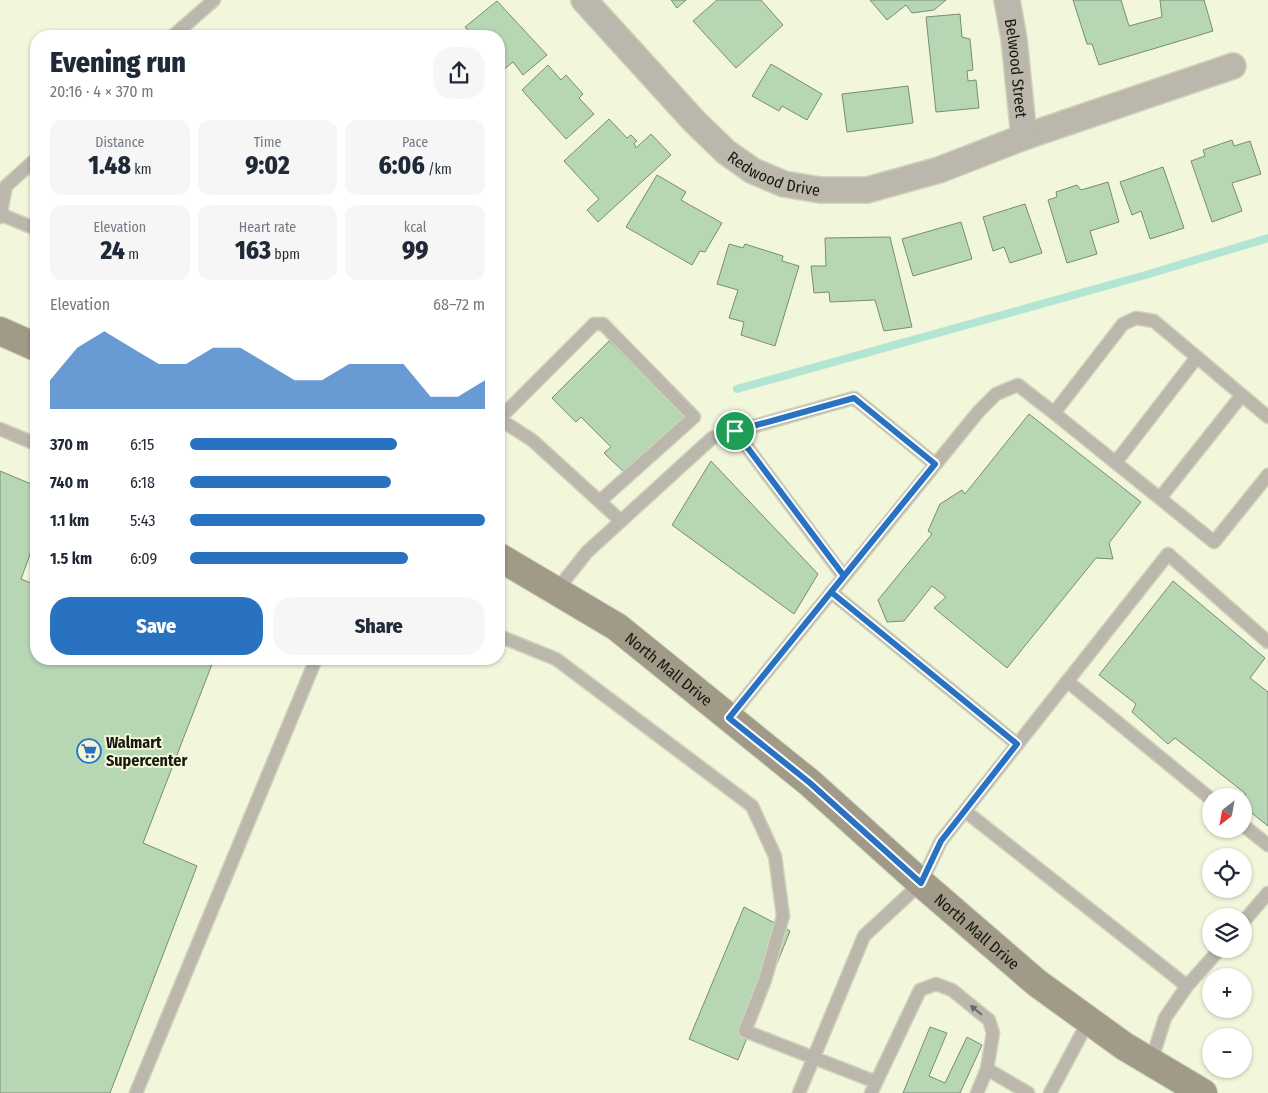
<!DOCTYPE html>
<html lang="en">
<head>
<meta charset="utf-8">
<style>
	body { margin:0; font-family:"Fira Sans Condensed",sans-serif; background:#f6f6f7; color:#1f2937; height:100vh; display:flex; flex-direction:column; font-size:19px; white-space:nowrap }
	* { box-sizing:border-box; margin:0 }
	p { font-size:16px; color:#747a83 }
	.icon { flex:none; width:28px; height:28px; fill:none; stroke:currentColor; stroke-width:2; stroke-linecap:round; stroke-linejoin:round }
	.map { position:relative; flex:1; overflow:hidden }
	.side { position:absolute; left:30px; top:30px; width:475px; height:635px; display:flex; flex-direction:column; background:#fff; border-radius:20px; box-shadow:0 1px 4px #0004 }
	.side>* { flex:none }
	.needle { width:32px; rotate:211deg }
	.tools { position:absolute; left:1202px; top:788px; display:grid; gap:10px }
	.tools a { display:grid; place-items:center; width:50px; height:50px; border-radius:50%; background:#fff; box-shadow:0 1px 4px #0004; font-size:25px }
	.pin { position:absolute; display:grid; place-items:center; width:42px; height:42px; color:#fff; margin:-21px; border:2px solid #fff; border-radius:50%; box-shadow:0 1px 5px #0007 }
	.round { display:grid; place-items:center; flex:none; width:52px; height:52px; border-radius:20px; background:#f6f6f7 }
	.headline { display:flex; align-items:center; justify-content:space-between; height:85px; padding:0 20px }
	h1 { font-size:28px; font-weight:800; line-height:38px }
	.figures { display:grid; grid-template-columns:repeat(3,1fr); gap:8px; height:85px; padding:5px 20px }
	.figures div { display:grid; align-content:center; border-radius:12px; background:#f6f6f7; text-align:center }
	.figures b { font-size:25px; font-weight:800 }
	.figures small { font-size:14px; font-weight:400 }
	.figures p { font-size:14px }
	.chart { height:140px; padding:10px 20px }
	.chart p { display:flex; justify-content:space-between }
	.chart svg { width:100%; height:90px; margin-top:5px; fill:#2971c1; opacity:.7 }
	.button { display:flex; gap:10px; margin-top:auto; padding:10px 20px }
	.button a { flex:1; height:58px; border-radius:20px; background:#2971c1; color:#fff; font-size:20px; font-weight:800; line-height:58px; text-align:center }
	.button a+a { background:#f6f6f7; color:#1f2937 }
	ul { padding:0 20px; list-style:none; font-size:16px }
	li { display:grid; grid-template-columns:80px 60px 1fr; align-items:center; height:38px }
	li i { height:12px; border-radius:6px; background:#2971c1 }
	.map>svg:first-child { display:block }
	.lines { fill:none; stroke-linecap:round; stroke-linejoin:round }
	.stream { stroke:#b2e5d3; stroke-width:8 }
	.building { fill:#b6d6b4; stroke:#798c78 }
	.lane-casing { stroke:#cfd3ba; stroke-width:15 }
	.street-casing { stroke:#cfd3ba; stroke-width:28 }
	.secondary-casing { stroke:#cfd3ba; stroke-width:30 }
	.lane { stroke:#bcb7ac; stroke-width:12 }
	.street { stroke:#bcb7ac; stroke-width:25 }
	.secondary { stroke:#a19a89; stroke-width:28 }
	.oneway { fill:#6a685e }
	.route-casing { stroke:#fff; stroke-width:10 }
	.route { stroke:#2971c1; stroke-width:6 }
	.labels { text-anchor:middle; stroke-width:4; stroke-linejoin:round; paint-order:stroke }
	.street-label { font-size:16px; fill:#17190f; stroke:#f2f7db }
	.poi-label { font-size:16px; font-weight:bold; fill:#17190f; stroke:#f2f7db; text-anchor:start }
</style>
</head>
<body>
<div class="map">
<svg width="1268" height="1093" viewBox="0 0 1268 1093">
	<rect width="100%" height="100%" fill="#f2f7db"/>
	<g class="lines">
		<!-- stream -->
		<path class="stream" d="M737,389l412,-115 119,-36"/>
	</g>
	<!-- building -->
	<path class="building" d="M671,0h15l-9,8z
		M717,0h44l22,25 -47,43 -43,-47z
		M870,0h76l-12,10 -22,3 -6,-8 -19,15z
		M1073,0h48l8,26 33,-9 -2,-17h44l9,31 -114,34 -7,-21h-5z
		M497,1l50,54 -24,20 -10,-13 -11,9 -3,-3v-32h-26l-8,-9z
		M960,14l2,23 8,2 3,31 -6,1 1,10 8,-1 3,28 -43,4 -10,-95z
		M771,64l51,30 -15,26 -25,-14 -3,5 -27,-15z
		M548,65l13,15 5,-5 17,19 -4,4 15,16 -28,25 -44,-49z
		M908,86l5,37 -66,9 -5,-38z
		M609,119l18,19 4,-3 6,6 -3,2 2,5 15,-14 20,21 -73,67 -11,-12 12,-11 -35,-38z
		M1232,140l2,6 16,-5 11,33 -29,9 10,28 -30,11 -21,-61 14,-5 -2,-6z
		M1163,167l21,61 -34,11 -9,-28 -9,4 -12,-33z
		M657,175l29,17 -5,8 41,23 -17,29 -5,-1 -8,14 -66,-38z
		M1108,182l11,40 -29,9 7,23 -30,9 -19,-63 9,-3 -1,-5 21,-7 4,5z
		M1025,204l17,49 -32,10 -6,-16 -11,4 -10,-34z
		M961,222l11,37 -59,17 -11,-37z
		M890,237l22,90 -28,4 -9,-31 -45,2 -1,-10 -15,1 -3,-27h15l-1,-28z
		M729,244l14,4 2,-4 38,12 -1,5 17,5 -24,80 -34,-11 3,-13 -15,-4 9,-28 -21,-6z
		M609,341l77,75 -59,59 -23,-22 7,-6 -30,-30 -5,5 -24,-24z
		M1029,414l112,88 -32,41 4,16 -17,-1 -89,110 -73,-60 12,-11 -14,-11 -28,35 -17,1 -9,-22 54,-66 -4,-3 12,-27 22,-14 3,4z
		M711,461l107,113 -24,40 -122,-89z
		M0,471l36,15v52l-15,41 15,6v74h178l-71,184 54,23 -87,227h-110z
		M1173,581l92,77 -15,20 18,14v134l-24,-19 -1,-11 3,-2 -71,-56 -7,6 -36,-32 4,-8 -37,-29z
		M744,907l46,24 -52,129 -49,-21z
		M930,1027l17,6 -18,43 16,7 22,-46 15,8 -22,48h-57z"/>
	<g class="lines">
		<!-- lane casing -->
		<g class="lane-casing">
			<path id="lane" d="M173,36l41,-36
				M0,214l36,15
				M0,217l6,-31 30,-27
				M1054,413l160,129 54,-67
				M499,419l95,-95h9l91,93 -94,84
				M499,421l5,1 28,18 89,81
				M0,429l36,15
				M735,431l109,146
				M1116,462l81,-105
				M1160,498l82,-103
				M556,591l31,-39 125,-114 142,-40 81,66
				M831,592l186,152
				M499,636l57,23 196,147 23,50 8,60 -18,64 -20,51 131,51
				M1067,681l144,118
				M729,718l250,-307 17,-17 22,-9 36,28 69,-89 13,-6 18,3 114,96
				M965,811l222,175
				M1244,826l24,19
				M1244,921l24,-28
				M1151,1062l14,-44 22,-32 33,-37
				M136,1093l180,-434
				M799,1093l65,-157 57,-53 20,-42 227,-287 100,88
				M871,1093l49,-103 16,-6 16,6 37,30 4,13 -6,36
				M977,1093l10,-24 41,24
				M1050,1093l39,-73"/>
		</g>
		<!-- street casing -->
		<g class="street-casing">
			<g id="street">
				<path id="s1" d="M584,0l110,121 32,31 27,19 31,13 36,6h47l72,-20 85,-33 209,-71"/>
				<path id="s2" d="M1007,0l7,39 10,98"/>
			</g>
		</g>
		<!-- secondary casing -->
		<g class="secondary-casing">
			<g id="secondary">
				<path d="M0,331l36,16"/>
				<path id="s3" d="M499,557l118,70 193,156 111,100 116,100 87,63 79,47"/>
			</g>
		</g>
		<!-- lane -->
		<use href="#lane" class="lane"/>
		<!-- street -->
		<use href="#street" class="street"/>
		<!-- secondary -->
		<use href="#secondary" class="secondary"/>
	</g>
	<!-- one-way arrows -->
	<defs><path id="oneway-solid" d="M-6-.8H1V-3.2L6.5 0L1 3.2V.8H-6Z" transform="scale(1.25)"/></defs>
	<use class="oneway" href="#oneway-solid" transform="translate(976 1010) rotate(-140)"/>
	<g class="lines">
		<!-- route casing -->
		<g class="route-casing">
			<path id="route" d="M735,431l109,145 -115,142 81,65 111,100 20,-42 76,-97 -186,-152 104,-128 -81,-66 -119,33"/>
		</g>
		<!-- route -->
		<use href="#route" class="route"/>
	</g>
	<!-- icons -->
	<defs>
		<g id="supermarket-ring" transform="scale(1.25)"><circle r="9.5" fill="#f2f7db" stroke="#2971c1" stroke-width="1.5"/><path d="M-6-5.5h2.5l.6 2H6L4.5 2H-2.5L-4.4-4H-6ZM-1.5 3.2a1.3 1.3 0 1 0 .1 0ZM3 3.2a1.3 1.3 0 1 0 .1 0Z" fill="#2971c1"/></g>
	</defs>
	<g fill-rule="evenodd">
		<use href="#supermarket-ring" x="89" y="751"/>
	</g>
	<g class="labels">
		<!-- street labels -->
		<g class="street-label">
			<text dy="6" stroke="none"><textPath href="#s2" startOffset="69">Belwood Street</textPath></text>
			<text dy="6" stroke="none"><textPath href="#s1" startOffset="262">Redwood Drive</textPath></text>
			<text dy="6" stroke="none"><textPath href="#s3" startOffset="204">North Mall Drive</textPath></text>
			<text dy="6" stroke="none"><textPath href="#s3" startOffset="609">North Mall Drive</textPath></text>
		</g>
		<!-- poi labels -->
		<g class="poi-label">
			<text x="106" y="748">Walmart<tspan x="106" dy="18">Supercenter</tspan></text>
		</g>
	</g>
</svg>
<div class="tools">
<a><svg class="needle" viewBox="-14 -14 28 28"><path d="M0-13l5 13h-10z" fill="#e53935"/><path d="M0 13l5-13h-10z" fill="#747a83"/></svg></a>
<a><svg class="icon" aria-label="locate" viewBox="0 0 24 24"><circle cx="12" cy="12" r="6"/><path d="M12 2v4M12 18v4M2 12h4M18 12h4"/></svg></a>
<a><svg class="icon" aria-label="layers" viewBox="0 0 24 24"><path d="M12 4l9 5-9 5-9-5zM3 14l9 5 9-5"/></svg></a>
<a>+</a>
<a>−</a>
</div>
<div class="pin" style="left:735px;top:431px;background:#1e9e55"><svg class="icon" aria-label="arrive" viewBox="0 0 24 24"><path d="M6 21V4h12l-3 4 3 4H6"/></svg></div>
<section class="side">
<div class="headline"><div><h1>Evening run</h1><p>20:16 · 4 × 370 m</p></div><a class="round"><svg class="icon" aria-label="share" viewBox="0 0 24 24"><path d="M12 15V3M7 8l5-5 5 5M5 13v7h14v-7"/></svg></a></div>
<div class="figures">
<div><p>Distance</p><b>1.48<small> km</small></b></div>
<div><p>Time</p><b>9:02</b></div>
<div><p>Pace</p><b>6:06<small> /km</small></b></div>
</div>
<div class="figures">
<div><p>Elevation</p><b>24<small> m</small></b></div>
<div><p>Heart rate</p><b>163<small> bpm</small></b></div>
<div><p>kcal</p><b>99</b></div>
</div>
<div class="chart"><p><span>Elevation</span>68–72 m</p>
<svg viewBox="0 0 160 44" preserveAspectRatio="none"><path d="M0 44V30L10 14L20 6L30 14L40 22L50 22L60 14L70 14L80 22L90 30L100 30L110 22L120 22L130 22L140 38L150 38L160 30V44z"/></svg>
</div>
<ul>
<li><b>370 m</b>6:15<i style="width:70%"></i></li>
<li><b>740 m</b>6:18<i style="width:68%"></i></li>
<li><b>1.1 km</b>5:43<i style="width:100%"></i></li>
<li><b>1.5 km</b>6:09<i style="width:74%"></i></li>
</ul>
<div class="button"><a>Save</a><a>Share</a></div>
</section>
</div>
</body>
</html>
